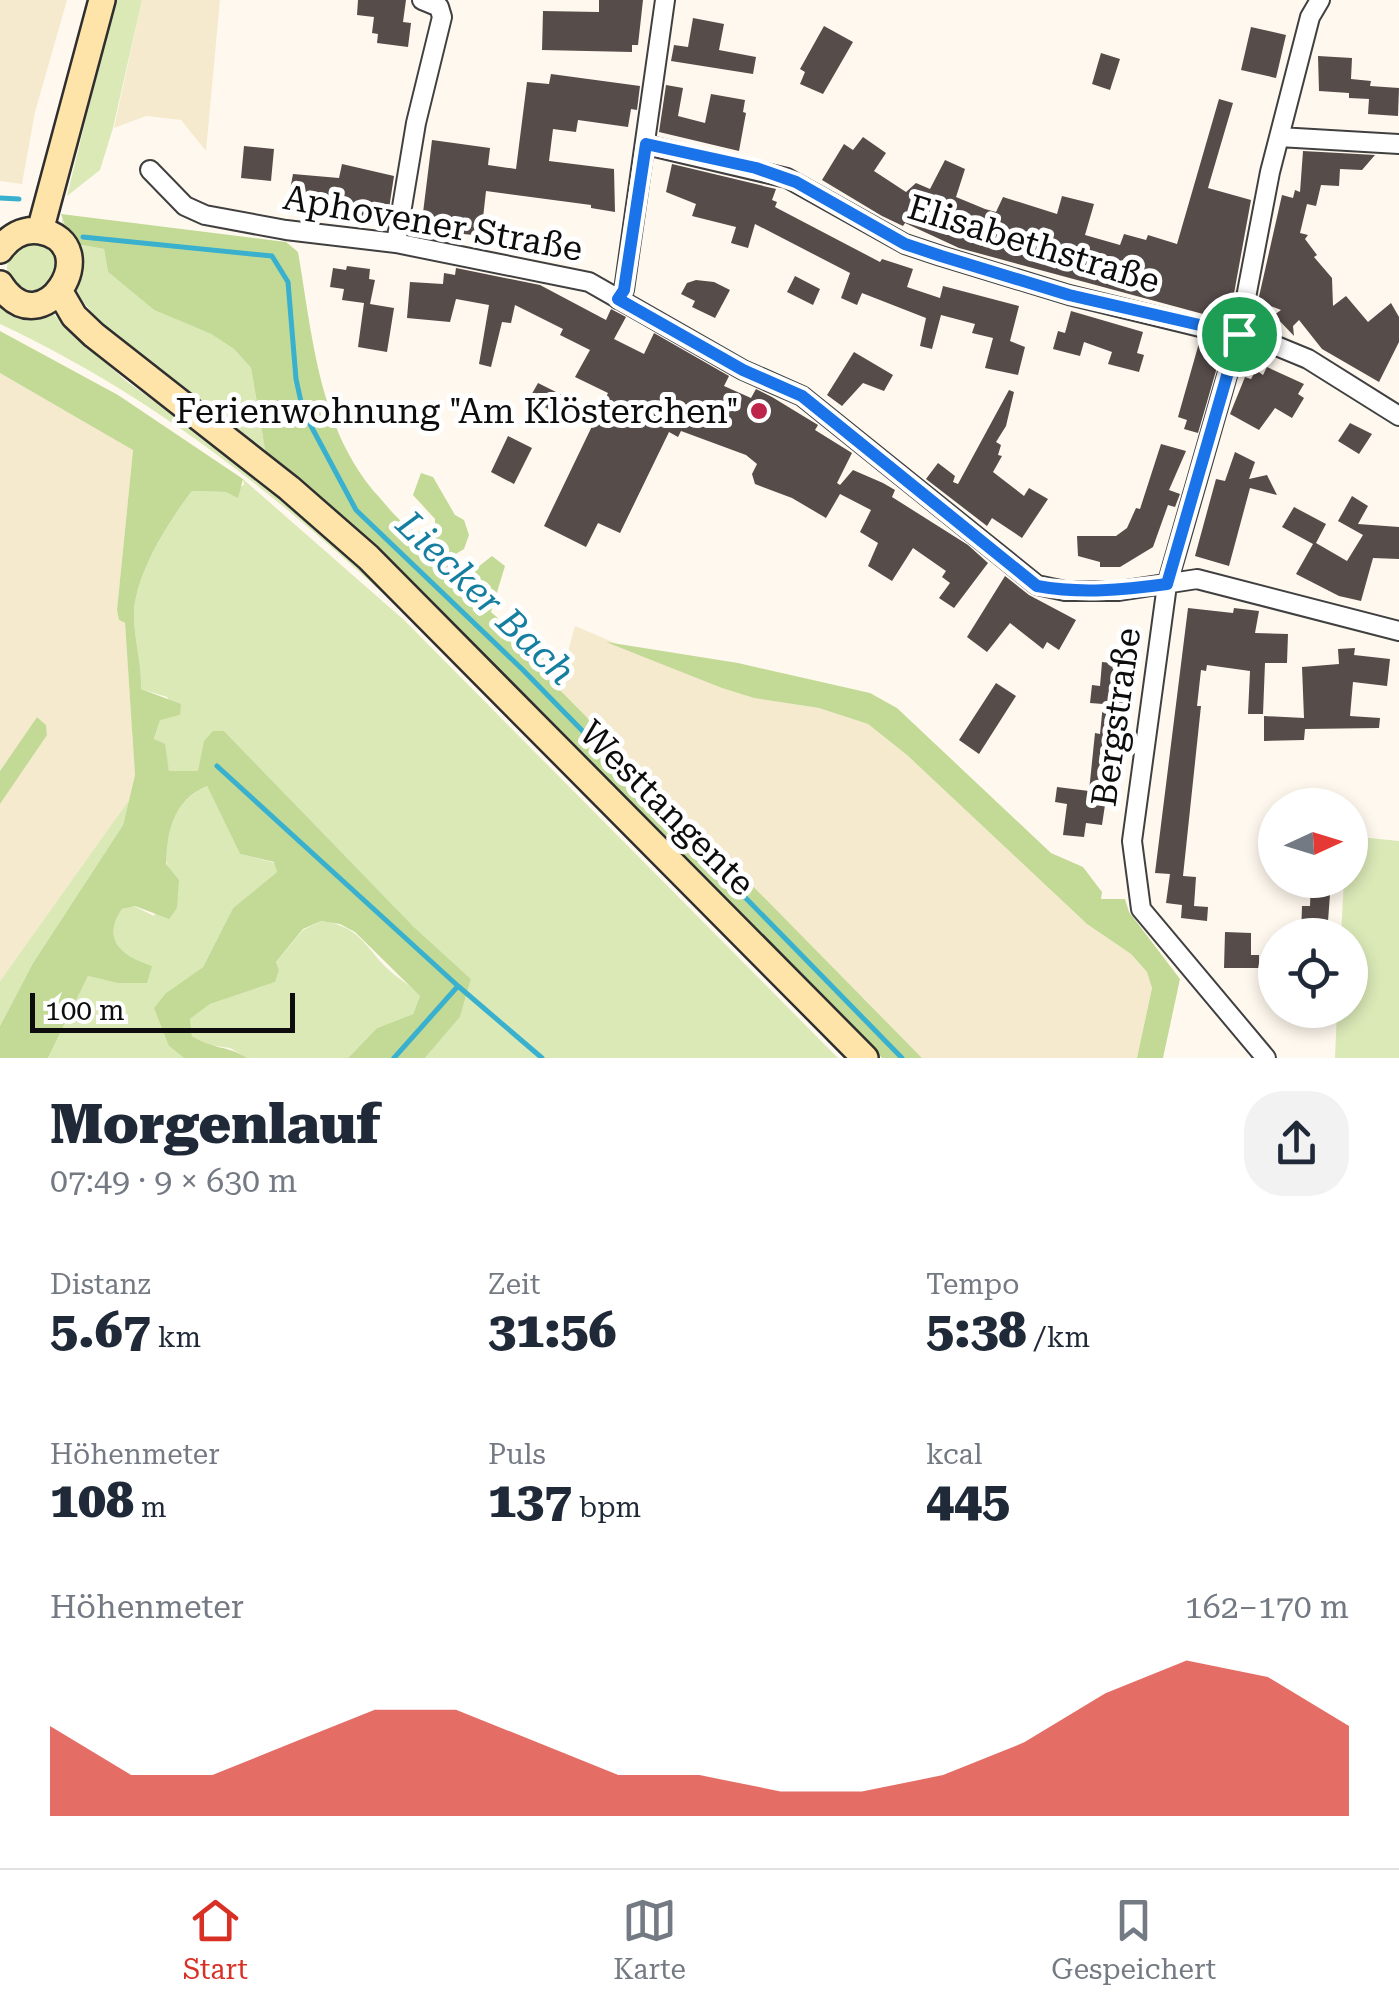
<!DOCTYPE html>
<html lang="de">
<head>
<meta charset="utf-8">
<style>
	body { margin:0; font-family:"Roboto Serif",serif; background:#f2f2f3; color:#1f2937; height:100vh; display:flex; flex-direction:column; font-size:38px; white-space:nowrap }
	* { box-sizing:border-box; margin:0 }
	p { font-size:32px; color:#747a83 }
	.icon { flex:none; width:55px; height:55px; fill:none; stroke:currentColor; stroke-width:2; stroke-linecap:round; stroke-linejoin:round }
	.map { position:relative; height:1058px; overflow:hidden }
	.sheet { display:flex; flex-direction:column; background:#fff; flex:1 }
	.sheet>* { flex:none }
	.needle { width:65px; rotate:86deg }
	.tools { position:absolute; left:1258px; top:788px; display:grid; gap:20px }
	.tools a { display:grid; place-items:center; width:110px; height:110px; border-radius:50%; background:#fff; box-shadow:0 5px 15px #0003; font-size:50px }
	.scale { position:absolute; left:30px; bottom:25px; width:265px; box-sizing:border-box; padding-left:10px; border:5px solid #0d0d0d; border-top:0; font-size:28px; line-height:35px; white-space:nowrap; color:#0d0d0d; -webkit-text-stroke:8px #fff; paint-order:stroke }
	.pin { position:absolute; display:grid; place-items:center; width:85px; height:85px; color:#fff; margin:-42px; border:5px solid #fff; border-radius:50%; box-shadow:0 2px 10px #0007 }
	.round { display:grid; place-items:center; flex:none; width:105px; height:105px; border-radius:40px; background:#f2f2f3 }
	.summary { display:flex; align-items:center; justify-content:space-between; height:170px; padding:0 50px }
	h1 { font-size:55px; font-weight:800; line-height:75px }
	.stats { display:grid; grid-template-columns:repeat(3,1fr); gap:15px; height:170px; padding:10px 50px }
	.stats div { display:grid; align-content:center }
	.stats b { font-size:50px; font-weight:800 }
	.stats small { font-size:28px; font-weight:400 }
	.stats p { font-size:28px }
	.chart { height:280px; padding:20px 50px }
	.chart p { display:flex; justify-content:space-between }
	.chart svg { width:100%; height:180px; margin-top:10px; fill:#d93025; opacity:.7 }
	.tabs { display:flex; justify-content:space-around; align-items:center; height:140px; border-top:2px solid #e0e1e3; background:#fff; font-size:28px; color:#747a83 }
	.tabs a { display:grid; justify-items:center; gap:5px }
	.tabs .selected { color:#d93025 }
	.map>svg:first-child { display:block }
	.farmland { fill:#f5eace }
	.green { fill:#dbe9b7 }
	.forest { fill:#c2da96 }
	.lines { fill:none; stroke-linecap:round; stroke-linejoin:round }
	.stream { stroke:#39b0ce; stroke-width:5 }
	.building { fill:#564c4a }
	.street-casing { stroke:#404040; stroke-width:22 }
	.secondary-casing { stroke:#2f2f2f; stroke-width:30 }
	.street { stroke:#fff; stroke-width:18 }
	.secondary { stroke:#ffe4a9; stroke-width:25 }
	.route-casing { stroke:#fff; stroke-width:20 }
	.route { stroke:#1a73e8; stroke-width:12 }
	.poi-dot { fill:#be254a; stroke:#fff; stroke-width:4 }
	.labels { text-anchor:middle; stroke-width:10; stroke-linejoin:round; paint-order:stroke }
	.street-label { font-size:35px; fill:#0d0d0d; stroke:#fff }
	.poi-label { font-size:35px; fill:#0d0d0d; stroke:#fff; text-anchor:end }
	.water-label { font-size:38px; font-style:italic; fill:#167fa0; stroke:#fff }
</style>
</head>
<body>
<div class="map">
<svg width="1399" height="1058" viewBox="0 0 1399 1058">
	<rect width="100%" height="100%" fill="#fff8ee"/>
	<!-- farmland -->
	<path class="farmland" d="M0,0h67l-32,112 -13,72 -22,-3z
		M142,0h78l-14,151 -25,-31 -35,-4 -32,12z
		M0,373l133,76 -16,161 2,10 6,3 10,152 -6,25 -129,181v-177l47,-70 -1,-9 -9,-8 -37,54z
		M575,626l147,62 32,10 65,10 49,16 39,31 180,169 44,30 16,18 5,16 -15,70h-215l-364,-370z"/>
	<!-- green -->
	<path class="green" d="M115,0h27l-29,128 -13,42 -33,26z
		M62,218l9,25 33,6 4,23 46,38 57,24 23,15 17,19 15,87c-47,-36 -170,-119 -192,-169 -8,-18 -12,-49 -12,-68z
		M7 268a25 25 0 1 1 50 0a25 25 0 1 1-50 0Z
		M0,302l16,10 37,2 73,67 134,96 103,89 492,492h-8c-102,-104 -205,-209 -308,-313 -163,-164 -326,-321 -539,-421z
		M243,479l161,141 434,438h-413l35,-41 11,-38 -57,-52 -190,-196 -26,40h-29l-5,-27 -10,-4 6,-21 20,-4 -13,-18 -26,-8c1,-24 -6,-46 -7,-70 -2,-40 34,-97 58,-128l35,1 17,-7z
		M207,786l33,68 35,9 2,9 -44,36 -30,59 -37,26 3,53 15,12h-136l40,-82 29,7 34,-17c-29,-10 -50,-26 -29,-57l12,-3 20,10 17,-41c-17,-34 4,-75 36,-89z
		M129,800l-6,25 -90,138 -33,63v-45z
		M1350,836l49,5v217h-64l2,-48h13v-75h-9l3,-55h6z
		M321,921c40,5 43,26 69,50 10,9 21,14 30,25l-7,18 -36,14 -29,30h-101l-17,-10 -27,-4 -11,-8 -2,-17 20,-15 64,-22 5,-12 -3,-8 27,-32z"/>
	<!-- forest -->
	<path class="forest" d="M61,214l225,28 12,10c15,87 21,178 81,245 16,18 24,31 47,37l9,-8v-7l-22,-24 8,-22 12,4 22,38 9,5 5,15 -5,14 -10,6 -3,8 7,8 11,3 23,-18 13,10 -14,46c23,21 47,36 69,59l-2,17 364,370h-40l-488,-491 -128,-112 -15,-87 -17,-19 -23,-15 -57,-24 -46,-38 -4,-23 -33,-6z
		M0,331l118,64 125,84 -5,19 -12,-6 -34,-1c-24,31 -60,88 -58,128 1,24 8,46 7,70l40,15 -1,11 -20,5 -6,19 11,5 4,27h29l6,-30 9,-10h11l190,196 57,52 -11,38 -35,41h-77l29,-30 36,-14 7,-18 -65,-64 -15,-8 -19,-3 -18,8 -27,33 3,8 -4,12 -65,22 -20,15 2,17c17,12 40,11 55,22h-63l-15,-12 -15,-38 12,-15 37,-26 30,-59 44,-36 -3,-10 -34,-8 -33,-68c-34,15 -40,44 -41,78l13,16 -2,28 -8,11 -34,-13 -13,3c-21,31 0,47 30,57l-5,17h-30l-29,-7 -40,82h-48v-32l33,-63 90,-138 12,-50 -10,-152 -6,-3 -2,-10 16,-160 -133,-77z
		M606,642l132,21 132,30 27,15 154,145 32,14 19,25 -1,7h24l4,13 51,67 -17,79h-26l15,-70 -5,-16 -16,-18 -44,-30 -180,-169 -39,-31 -49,-16 -65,-10 -32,-10z
		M37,717l9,8 1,10 -47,69v-33z"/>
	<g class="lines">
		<!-- stream -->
		<path class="stream" d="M0,198l19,1
			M83,237l189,19 16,26 8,97 7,32 53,99 167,160 379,388
			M217,766l241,220
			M394,1058l64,-72 84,72"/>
	</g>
	<!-- building -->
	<path class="building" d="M358,0h48l-3,22 8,1 -3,24 -31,-4 1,-9 -6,-1 2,-16 -17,-2z
		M599,0h44l-5,45h-6v7l-90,-2 1,-39 56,1z
		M693,18l31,6 -5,26 37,7 -3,17 -82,-13 3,-16 14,2z
		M824,26l29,16 -30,52 -23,-10 5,-12 -5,-3z
		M1251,27l35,8 -10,43 -35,-8z
		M1101,53l19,6 -10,31 -18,-6z
		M1318,56l34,2 -1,21 20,2 -1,5 29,2 -1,28 -30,-2 1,-15 -20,-1v-5l-30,-2z
		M551,74l89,12 -3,24 -6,-1 -3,18 -50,-7 -2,12 -23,-3 -4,32 65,8 1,43 -24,-4v-3l-105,-14 -5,45 -60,-7 11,-89 58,8 -2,17 28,4 11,-87 22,2z
		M666,85l17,3 -5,28 27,7 6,-29 34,6 -2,12 3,1 -7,38 -80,-19z
		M1219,99l14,4 -25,85 43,12 -22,121 -270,-73 -54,-25 -2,3 -21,-10 -60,-36 22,-36 9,6 10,-13 23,16 -12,18 32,21 10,-9 14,6 15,-29 20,9 -9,28 29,12 11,3 7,-15 54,17 5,-18 32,8 -9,31 35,10 4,-11 22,6 2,-5 29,9z
		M244,146l30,3 -3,32 -30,-3z
		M1303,151l72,4 -13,15 -22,-1 -1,17 -18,-1 -5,21 -9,-2 -7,29 8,2 -3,4 12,16 -3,2 18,21 1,28 13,-10 22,26 23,-19 8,14v25l-20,40 -57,-33 -23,-29 -6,6 1,10 -20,-21 7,-5 -23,-9 24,-106 11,3 2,-8 5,2z
		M342,164l52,12 -7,46 -39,-8 1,-8 -60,-11 4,-21 46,4z
		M672,164l104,25 -4,11 5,2 -2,5 105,55 2,-3 31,10 -6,18 33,11 3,-12 76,20 -9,35 15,6 -7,28 -33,-7 8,-30 -21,-5 3,-9 -34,-9 -9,34 -12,-3 6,-28 -64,-25 -5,12 -16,-7 9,-25 -95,-49 -7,24 -17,-5 5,-16 -44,-11 4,-12 -30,-12z
		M347,266l23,3 -1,10 6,1 -5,24 24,4 -7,44 -29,-5 6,-44 -22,-3 2,-11 -14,-2 3,-19 13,2z
		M456,268l84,17 66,35 5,-11 15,8 -12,22 30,15 10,-21 75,43 -5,10 27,12 5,-9 16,8 46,28 -3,5 37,23 -15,30 3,2 13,-15 30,13 12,7 -3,7 76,48 20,18 -34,45 -15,-10 11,-15 -8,-6 4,-6 -33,-23 -21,33 -24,-15 10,-23 -18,-11 11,-22 -31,-16 -14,24 -34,-20 -37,-14 -3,-10 5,-10 -11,-9 -65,-24 -3,6 -9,-5 -49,101 -22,-10 -12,24 -42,-21 64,-133 -33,-16 15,-27 -30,-15 3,-6 -48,-24 -4,18 -9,-1 -11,45 -12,-3 10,-59 -33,-6 -6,23 -43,-4 3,-36 33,2 1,-11 11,2z
		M795,276l25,13 -7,16 -26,-13z
		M696,280l18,2 16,8 -15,28 -23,-11 3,-6 -14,-7 6,-11z
		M1071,311l72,21 -6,21 7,2 -5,17 -31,-8 4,-12 -28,-10 -4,14 -27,-7 5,-18 7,2z
		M1199,343l23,7 -24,83 -14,-4 3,-9 -9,-3z
		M854,352l39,23 -9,16 -21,-8 -21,23 -15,-11z
		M1267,367l37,17 -6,10 6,4 -12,20 -17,-10 -16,22 -29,-16 15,-37 6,2 5,-9 7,5z
		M538,383l28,14 -8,17 -29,-15z
		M1009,390l5,2 -8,34 -10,16 5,3 -3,10 4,1 -9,16 31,24 5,-8 19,11 -26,39 -30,-20 -5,8 -61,-47 12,-16 17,13 -2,6 5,2z
		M1350,423l22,11 -13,20 -21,-13z
		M508,436l24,12 -18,36 -23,-12z
		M1161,444l25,7 -17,39 11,4 -5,13 -7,-2 -15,42 -33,20h-20v-5l-22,-6 -1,-20h39l11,-8 9,-20 4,1z
		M1235,452l20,10 -6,17 18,-4 10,20 -27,-7 -21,78 -34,-10 21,-77 9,2z
		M1352,496l16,10 -10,18 41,3v32l-26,-1 -12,43 -22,-5 -43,-22 17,-30 -31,-17 12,-20 32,17 -10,19 31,18 16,-26 -25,-14z
		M1005,576l24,19 47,25 -17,30 -12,-8 -4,7 -33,-26 -23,29 -20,-15z
		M1188,608l45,5 1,-5 25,3 -4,22 33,1 -1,29h-22l-2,51h-15l2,-43 -43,-6 -1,6 -5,-1 -4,36h4l-18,170 13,1 -2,29 14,1 -1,14 -26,-3 1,-13 -16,-2 4,-29 -15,-1z
		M1355,648l-1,7 36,4 -3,27 -34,-4 -3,34 30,2 -1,10 -74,1 -1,11 -40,1v-25l40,2 -2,-51 37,-3 -1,-15z
		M1102,662l30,3 -15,121 -9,-1 -6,40 -16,-2 -2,14 -21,-2 4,-31 -12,-2 2,-15 32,4 6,-58 5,1 3,-30 -13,-1 2,-18 8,1z
		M996,683l20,13 -37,58 -20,-14z
		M1311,880h15v14h4l-3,41h-26l1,-29h8z
		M1225,932l26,1v22h8v13h-35z"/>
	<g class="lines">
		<!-- street casing -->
		<g class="street-casing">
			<path id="street" d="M1279,137l120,7
				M646,145l141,33 118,66 36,12 128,39 205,50 34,14 91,57
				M150,170l35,36 20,9 81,15 110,13 193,39 154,88 59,26 235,189 28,6h54l78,-12 202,52
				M396,243l20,-120 26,-106 -3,-10 -17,-7
				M618,299l6,-9 41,-290
				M1266,1058l-125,-149 -9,-68 35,-256 72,-251 31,-162 40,-155 10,-17"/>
		</g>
		<!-- secondary casing -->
		<g class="secondary-casing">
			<path id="secondary" d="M40,231l62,-231
				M0,250c9,-13 23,-22 40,-19 68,13 2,119 -40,53
				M60,292l14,24 20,19 195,153 79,69 497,501"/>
		</g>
		<!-- street -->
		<use href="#street" class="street"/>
		<!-- secondary -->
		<use href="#secondary" class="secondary"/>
	</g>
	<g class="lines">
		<!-- route casing -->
		<g class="route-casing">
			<path id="route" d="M646,144l110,24 40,14 109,62 36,12 128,39 170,39 -72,250c-44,6 -86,10 -130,2l-235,-190 -59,-26 -125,-71 6,-9z"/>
		</g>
		<!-- route -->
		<use href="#route" class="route"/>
	</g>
	<!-- markers -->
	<circle class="poi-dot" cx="759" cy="411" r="10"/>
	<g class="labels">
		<!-- street labels -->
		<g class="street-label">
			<text transform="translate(433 223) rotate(10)" y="12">Aphovener Straße</text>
			<text transform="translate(1034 244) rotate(17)" y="12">Elisabethstraße</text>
			<text transform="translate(1116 717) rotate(-82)" y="12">Bergstraße</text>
			<text transform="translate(667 808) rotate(45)" y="12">Westtangente</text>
		</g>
		<!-- poi labels -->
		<g class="poi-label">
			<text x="739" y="423">Ferienwohnung "Am Klösterchen"</text>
		</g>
		<!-- water labels -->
		<g class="water-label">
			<text transform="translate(486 598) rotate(44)" y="13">Liecker Bach</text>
		</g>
	</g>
</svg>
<div class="tools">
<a><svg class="needle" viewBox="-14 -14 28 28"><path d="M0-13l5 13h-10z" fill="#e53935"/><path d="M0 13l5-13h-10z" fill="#747a83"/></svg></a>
<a><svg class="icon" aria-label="locate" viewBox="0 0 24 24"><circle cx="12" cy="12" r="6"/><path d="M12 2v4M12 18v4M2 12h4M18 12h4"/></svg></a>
</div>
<div class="scale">100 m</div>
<div class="pin" style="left:1239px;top:334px;background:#1e9e55"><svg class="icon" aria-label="arrive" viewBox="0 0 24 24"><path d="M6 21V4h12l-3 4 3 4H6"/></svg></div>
</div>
<section class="sheet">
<div class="summary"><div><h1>Morgenlauf</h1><p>07:49 · 9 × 630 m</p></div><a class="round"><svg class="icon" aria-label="share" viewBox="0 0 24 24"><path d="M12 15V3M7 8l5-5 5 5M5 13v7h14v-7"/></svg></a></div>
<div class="stats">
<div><p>Distanz</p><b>5.67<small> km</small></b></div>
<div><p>Zeit</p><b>31:56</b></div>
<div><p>Tempo</p><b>5:38<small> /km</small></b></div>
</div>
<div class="stats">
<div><p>Höhenmeter</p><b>108<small> m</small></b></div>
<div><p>Puls</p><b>137<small> bpm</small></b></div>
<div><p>kcal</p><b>445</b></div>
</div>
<div class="chart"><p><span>Höhenmeter</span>162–170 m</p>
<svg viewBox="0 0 160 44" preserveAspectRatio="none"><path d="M0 44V22L10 34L20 34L30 26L40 18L50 18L60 26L70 34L80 34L90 38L100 38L110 34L120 26L130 14L140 6L150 10L160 22V44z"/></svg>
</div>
</section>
<nav class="tabs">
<a class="selected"><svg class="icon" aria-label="home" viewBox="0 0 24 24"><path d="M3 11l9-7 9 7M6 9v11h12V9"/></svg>Start</a>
<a><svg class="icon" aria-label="map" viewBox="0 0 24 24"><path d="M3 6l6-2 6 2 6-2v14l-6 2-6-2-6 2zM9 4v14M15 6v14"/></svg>Karte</a>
<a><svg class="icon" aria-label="saved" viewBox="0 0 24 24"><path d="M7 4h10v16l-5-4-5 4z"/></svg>Gespeichert</a>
</nav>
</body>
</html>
